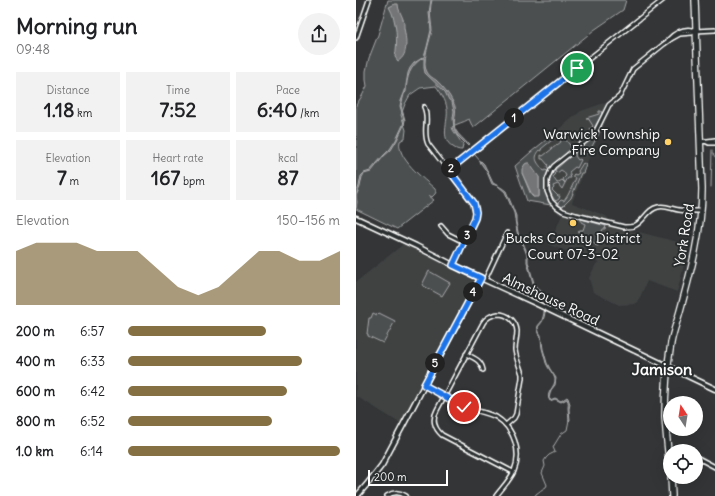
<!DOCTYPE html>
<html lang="en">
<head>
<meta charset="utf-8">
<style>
	body { margin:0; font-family:Delius,sans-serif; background:#f2f2f2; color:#202124; height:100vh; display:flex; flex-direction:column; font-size:15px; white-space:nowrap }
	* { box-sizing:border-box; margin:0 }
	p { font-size:13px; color:#757577 }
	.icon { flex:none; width:22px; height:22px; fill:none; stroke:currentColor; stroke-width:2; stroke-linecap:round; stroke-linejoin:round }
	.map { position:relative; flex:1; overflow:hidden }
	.drawer { display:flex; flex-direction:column; background:#fff; width:356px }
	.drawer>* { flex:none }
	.needle { width:26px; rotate:348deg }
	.fabs { position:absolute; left:307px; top:396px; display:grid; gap:8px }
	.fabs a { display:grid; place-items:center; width:40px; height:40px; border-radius:50%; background:#fff; box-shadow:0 4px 16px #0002; font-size:20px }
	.scale { position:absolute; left:12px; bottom:10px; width:80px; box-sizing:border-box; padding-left:4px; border:2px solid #fff; border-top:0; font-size:11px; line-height:14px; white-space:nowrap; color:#fff; -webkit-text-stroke:3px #2a2d2e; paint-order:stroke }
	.pin { position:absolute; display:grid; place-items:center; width:34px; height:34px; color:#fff; margin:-17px; border:2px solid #fff; border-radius:50%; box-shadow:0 1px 4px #0007 }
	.km { position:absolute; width:20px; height:20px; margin:-10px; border-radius:50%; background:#222; color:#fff; font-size:11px; line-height:20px; text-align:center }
	.round { display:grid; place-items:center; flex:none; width:42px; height:42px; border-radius:21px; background:#f2f2f2 }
	.overview { display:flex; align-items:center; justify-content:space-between; height:68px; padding:0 16px }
	h1 { font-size:22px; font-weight:700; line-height:30px }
	.stats { display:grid; grid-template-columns:repeat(3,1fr); gap:6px; height:68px; padding:4px 16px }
	.stats div { display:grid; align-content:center; border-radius:0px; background:#f2f2f2; text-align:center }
	.stats b { font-size:20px; font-weight:700 }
	.stats small { font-size:11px; font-weight:400 }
	.stats p { font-size:11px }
	.chart { height:112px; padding:8px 16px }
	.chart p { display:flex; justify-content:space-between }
	.chart svg { width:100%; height:72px; margin-top:4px; fill:#847042; opacity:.7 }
	ul { padding:0 16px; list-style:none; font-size:13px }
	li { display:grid; grid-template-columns:64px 48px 1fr; align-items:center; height:30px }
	li i { height:10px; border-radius:5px; background:#847042 }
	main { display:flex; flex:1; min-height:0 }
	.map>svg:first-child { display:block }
	.built { fill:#404243 }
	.green { fill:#4c4f50; stroke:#a6a7a8; fill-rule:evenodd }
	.water { fill:#737576; stroke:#abacad }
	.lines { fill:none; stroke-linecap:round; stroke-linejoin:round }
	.stream { stroke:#abacad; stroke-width:1 }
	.street-casing { stroke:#fff; stroke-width:6 }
	.secondary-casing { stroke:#fff; stroke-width:7 }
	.highway-casing { stroke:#fff; stroke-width:8 }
	.street { stroke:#2a2d2e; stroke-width:3 }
	.secondary { stroke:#2a2d2e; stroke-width:4 }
	.highway { stroke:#2a2d2e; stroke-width:5.5 }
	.route-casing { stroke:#fff; stroke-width:8 }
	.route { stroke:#1a73e8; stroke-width:5 }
	.poi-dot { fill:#ffd166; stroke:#2a2d2e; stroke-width:1.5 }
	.labels { text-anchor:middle; stroke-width:4; stroke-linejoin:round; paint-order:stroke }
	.poi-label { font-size:14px; fill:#fff; stroke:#2a2d2e; text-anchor:end }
	.street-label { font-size:14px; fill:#fff; stroke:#2a2d2e }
	.quarter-label { font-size:16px; font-weight:bold; fill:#fff; stroke:#2a2d2e }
</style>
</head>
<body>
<main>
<section class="drawer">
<div class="overview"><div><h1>Morning run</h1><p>09:48</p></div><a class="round"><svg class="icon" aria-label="share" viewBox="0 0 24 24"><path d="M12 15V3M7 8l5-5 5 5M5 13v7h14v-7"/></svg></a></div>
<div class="stats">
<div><p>Distance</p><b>1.18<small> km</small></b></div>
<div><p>Time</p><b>7:52</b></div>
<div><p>Pace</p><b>6:40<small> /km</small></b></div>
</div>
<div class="stats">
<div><p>Elevation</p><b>7<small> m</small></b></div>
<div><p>Heart rate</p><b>167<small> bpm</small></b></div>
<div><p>kcal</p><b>87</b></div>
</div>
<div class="chart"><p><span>Elevation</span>150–156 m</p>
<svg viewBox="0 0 160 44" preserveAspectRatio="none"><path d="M0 44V11L10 6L20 6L30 6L40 11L50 11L60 11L70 22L80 33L90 38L100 33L110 22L120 11L130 11L140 17L150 17L160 11V44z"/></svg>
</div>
<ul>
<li><b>200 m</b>6:57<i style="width:65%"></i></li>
<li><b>400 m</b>6:33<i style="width:82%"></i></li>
<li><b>600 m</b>6:42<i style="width:75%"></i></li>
<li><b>800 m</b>6:52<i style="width:68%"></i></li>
<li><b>1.0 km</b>6:14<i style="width:100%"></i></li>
</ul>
</section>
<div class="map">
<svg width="359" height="496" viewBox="0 0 359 496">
	<rect width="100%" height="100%" fill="#333536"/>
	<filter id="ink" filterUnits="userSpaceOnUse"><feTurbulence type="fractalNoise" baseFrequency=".025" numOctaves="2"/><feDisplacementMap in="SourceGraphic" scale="8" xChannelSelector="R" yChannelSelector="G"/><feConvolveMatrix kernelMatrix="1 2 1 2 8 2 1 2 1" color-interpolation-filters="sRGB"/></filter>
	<g filter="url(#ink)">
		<!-- built -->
		<path class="built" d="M248,103l8,4 -23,51 -17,45 34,13 10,13 9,2 14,1 50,13 -12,47 -30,-11 -9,21 -3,2 -16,1 -26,-13 -4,-14 7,-14 3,-2 -50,-17 13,-30 -3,-1 -8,-9 -24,-4 -12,-35 16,-14 50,-41z
			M50,242l75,36 -78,147 -47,-29v-114z"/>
		<!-- green -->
		<path class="green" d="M32,0h238l-3,10 -29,20 -121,98 -4,-9c-6,4 -12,4 -17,8l1,3 10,15 -1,5c-4,0 -6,-1 -9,-3 -14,-9 -4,-26 -6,-38 -1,-9 -6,-16 -11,-23l-16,2 -10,7 -5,9 -4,11 5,15 -1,8 -5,3c-4,17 24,38 35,48l1,3 -1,2 -3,3 -4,-2 6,5 -37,29 -41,-20v-104l6,-9 5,-10 -1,-6v-9l3,-13 9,-23z
			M243,111h2l1,3 -10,18 -2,-3 3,-3 -5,-8h-2l13,-4z
			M247,122l-5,13 -9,17 -5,3 -3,-4 -2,1 -1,-2 16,-14z
			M200,132l3,5 -2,-1 -16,13 1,2 -2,-1c-8,9 -2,13 4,21l2,-1 2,2c-5,13 -2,22 3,33l-24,-4 -12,-35 16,-14zM166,173l17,4v19l-6,1 -2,-2z
			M206,139l4,1 6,8 -22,19h1l-3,1 -1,-2 1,-1 -5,-6h-2v-4l2,1 9,-7 -1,-2 2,1 8,-6 -1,-2z
			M217,153h2l1,1 -1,2 3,4 2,-1 1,1 -4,8 -2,-1 -6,5 2,6h-3l-3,5 -2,-4 3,-3 -2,-4 -3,-2 -4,3 -2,-3 18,-16z
			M227,163l3,2 -3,8h-2l-10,25 -9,9 -3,-2 -1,-2 3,-3 3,1 4,-6 8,-17 -3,-1v-2l1,-1 2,1 3,-2 -1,-2z
			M198,171l2,1 -2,2 1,1 -2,2 4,6 5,-3 3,3 -3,6 -4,-5 -5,2 1,2 -2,2 6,6h2l-1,3 -3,2c-9,-8 -8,-21 -2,-30z
			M225,219l25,7 -1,3h-2l-6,14 2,1 -1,2 -3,-1 1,-2 -14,-4 -4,-8 2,-1h3l2,-6 -4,-2z
			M73,271l21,12 -8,13 -20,-11z
			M17,313l4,2 2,-2 16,8 -12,22 -15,-7v-2h-1l2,-16h2z"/>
		<!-- water -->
		<path class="water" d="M75,0h1c-2,6 -2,15 -1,21 0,3 1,6 1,9 -2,11 -11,33 -5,42 2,4 6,6 9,8 7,6 13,14 17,22 6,9 -1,18 2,27 3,6 10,11 14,16l-1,1 -11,-11 -3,-6 -1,-11 1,-7 -2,-9 -3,-2 -4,-8 -20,-19 -1,-5v-10h-2c-13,10 -15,18 -16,34l-2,2 -3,12 4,14 -1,5 -7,15 -6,10 -7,6 -13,16 -7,2 -2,3 -2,10 -4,9 1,6 -1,6v-13l3,-9 2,-10 3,-3 6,-2 13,-15 7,-7 6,-9 7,-15 1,-5 -4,-14 1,-5 4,-10 3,-18 2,-5 4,-5 10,-6 3,-10 4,-17 -2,-17z
			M39,4h3c0,6 3,9 5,15 1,3 1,6 1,9 2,10 5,27 -6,33l-3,-4c3,-14 2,-37 -6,-50z
			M125,161l3,3 9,19 9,5 4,3 5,12 5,13v6l3,15 3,3 6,15v7l6,21 3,5 8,6c1,7 1,22 -3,28 0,0 -3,4 -4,5l1,5 2,3 2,14 4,14 3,6 6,9 -1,7 -4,5 -2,8 1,2 5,-2 6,3 6,-4 1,1 2,6 -1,5 1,11 -1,1c0,-4 -1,-9 -1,-13 0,-4 1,-5 -1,-9l-6,3 -6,-3 -5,2c-6,-8 6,-14 5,-22 -1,-5 -7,-10 -9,-16 -1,-5 -3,-10 -4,-15 -1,-4 0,-8 -2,-12 -1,-4 -1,-1 -2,-6 -2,-5 3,-6 4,-10 3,-8 3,-18 2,-25l-8,-7 -3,-5 -6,-21v-7l-6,-15 -2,-3 -2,-5 -3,-19 -9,-21 -7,-6 -6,-2 -5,-12 -7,-10z
			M171,163h2l10,14v20h-6l-11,-24v-4l3,-5z"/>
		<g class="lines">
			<!-- stream -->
			<path class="stream" d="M357,153l2,4
				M119,155l6,7
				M355,187l1,-37
				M179,496l1,-2c3,-2 6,-5 10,-7l1,-2 -5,-12 3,-7 -1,-5 2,-3 3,-3 6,-3 -2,-5 8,-13 6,-4 2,-10"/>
			<!-- street casing -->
			<g class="street-casing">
				<path id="street" d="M0,38l13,-38
					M312,40c7,-7 17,-13 27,-9
					M68,107c6,12 -2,24 4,37l45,58c3,5 4,11 2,17l-22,46
					M349,141l4,2h6
					M344,142l15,-2
					M93,170l214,-170
					M345,211c-7,0 -15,0 -22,-1 -7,-1 -14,-5 -21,-3 -11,2 -14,15 -24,19 -3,1 -6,1 -10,1l-48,-12 -13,-4 -6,-4 -6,-6 -4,-10v-11l4,-10 3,-4 39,-31 3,-4 13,-26 11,-9 13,-27 31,-25 7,-5 9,-5 12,-1 3,-2 20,-1
					M85,226l7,8 16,8
					M129,280l22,-47
					M110,354c9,5 15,6 17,16
					M68,385c13,7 27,15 40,22 11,4 22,5 32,10 18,11 26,35 18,54 -4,9 -12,17 -18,25
					M150,425l8,-7 2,-4 6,-36v-4c-2,-7 -6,-16 -7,-24 0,-6 2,-12 2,-19 -1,-10 -9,-17 -19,-17 -7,1 -12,4 -15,9l-46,87c-5,9 -3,18 5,25l71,37
					M340,457l19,10
					M31,496c6,-4 13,-4 19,0"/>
			</g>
			<!-- secondary casing -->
			<g class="secondary-casing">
				<path id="secondary" d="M0,218l60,28 45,23 72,33 182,87
					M1,496l11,-13 14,-18 99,-187"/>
			</g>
			<!-- highway casing -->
			<g class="highway-casing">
				<path id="highway" d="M314,470c-2,-18 -4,-36 -5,-54 0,-24 2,-49 6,-73 2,-11 6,-21 9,-32 11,-40 22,-80 22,-122l-7,-189
					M315,477l1,19"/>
			</g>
			<!-- street -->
			<use href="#street" class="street"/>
			<!-- secondary -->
			<use href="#secondary" class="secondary"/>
			<!-- highway -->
			<use href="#highway" class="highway"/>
		</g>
	</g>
	<g class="lines" filter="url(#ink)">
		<!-- route casing -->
		<g class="route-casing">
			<path id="route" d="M108,407l-40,-22 57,-107 -28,-13 22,-47 1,-6 -2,-9 -25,-33 128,-102"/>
		</g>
		<!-- route -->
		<use href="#route" class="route"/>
	</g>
	<!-- markers -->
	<g class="poi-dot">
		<circle cx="312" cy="142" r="4"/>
		<circle cx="217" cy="223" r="4"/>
	</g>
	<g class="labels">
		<!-- poi labels -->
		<g class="poi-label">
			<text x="304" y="139">Warwick Township<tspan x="304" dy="16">Fire Company</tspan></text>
			<text x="217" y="243" text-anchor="middle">Bucks County District<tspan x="217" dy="16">Court 07-3-02</tspan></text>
		</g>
		<!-- street labels -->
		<g class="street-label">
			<text transform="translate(328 235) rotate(-81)" y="5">York Road</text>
			<text transform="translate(195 299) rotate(25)" y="5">Almshouse Road</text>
		</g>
		<!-- quarter labels -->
		<g class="quarter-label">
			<text x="306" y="375">Jamison</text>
		</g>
	</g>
</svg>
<div class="fabs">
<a><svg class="needle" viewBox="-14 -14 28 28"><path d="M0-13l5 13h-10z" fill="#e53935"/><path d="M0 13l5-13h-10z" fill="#757577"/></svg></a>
<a><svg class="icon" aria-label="locate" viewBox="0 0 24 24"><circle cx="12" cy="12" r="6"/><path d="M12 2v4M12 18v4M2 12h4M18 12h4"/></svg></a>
</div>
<div class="scale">200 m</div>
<div class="pin" style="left:221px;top:68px;background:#1e9e55"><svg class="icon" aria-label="arrive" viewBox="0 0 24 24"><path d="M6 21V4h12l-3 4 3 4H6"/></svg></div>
<div class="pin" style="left:108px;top:407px;background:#d93025"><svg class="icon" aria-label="check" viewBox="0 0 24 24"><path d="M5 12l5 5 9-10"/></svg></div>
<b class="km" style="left:158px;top:118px">1</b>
<b class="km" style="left:95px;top:168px">2</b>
<b class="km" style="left:111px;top:235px">3</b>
<b class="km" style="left:117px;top:292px">4</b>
<b class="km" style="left:79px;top:363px">5</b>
</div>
</main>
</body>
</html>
